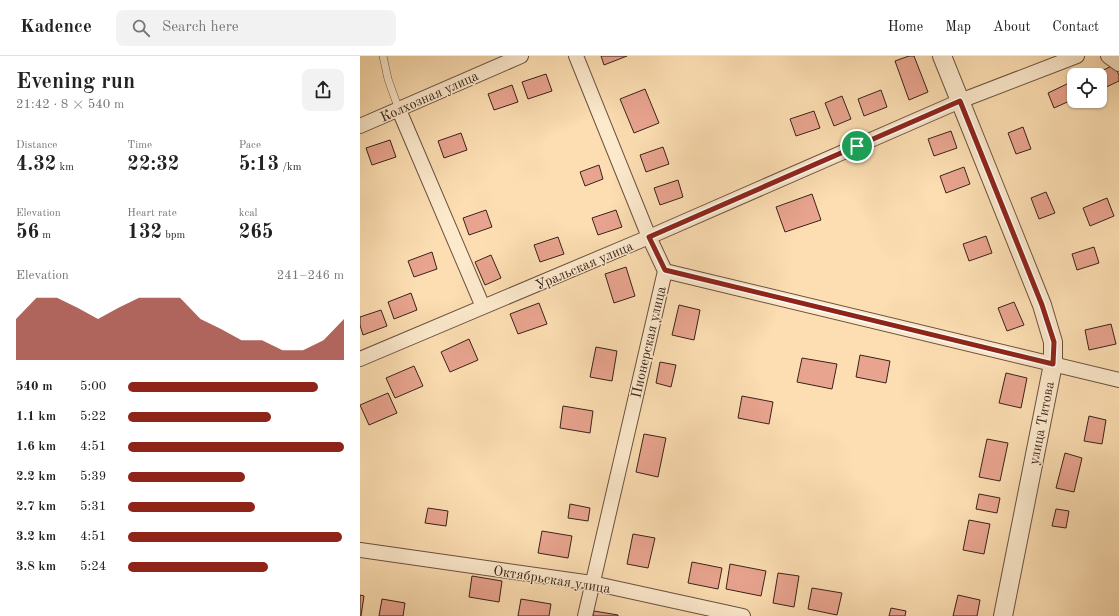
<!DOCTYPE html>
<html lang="en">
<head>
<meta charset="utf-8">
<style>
	body { margin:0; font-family:"Old Standard TT",serif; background:#f2f2f2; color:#222; height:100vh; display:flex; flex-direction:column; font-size:15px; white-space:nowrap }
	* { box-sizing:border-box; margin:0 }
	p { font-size:13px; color:#767676 }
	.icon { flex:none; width:22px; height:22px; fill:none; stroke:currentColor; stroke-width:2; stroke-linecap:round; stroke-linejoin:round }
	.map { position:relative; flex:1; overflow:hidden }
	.sheet { display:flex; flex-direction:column; background:#fff; width:360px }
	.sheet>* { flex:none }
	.controls { position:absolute; left:707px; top:12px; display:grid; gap:8px }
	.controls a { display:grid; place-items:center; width:40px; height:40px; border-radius:8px; background:#fff; box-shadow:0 1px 3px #0004; font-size:20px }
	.pin { position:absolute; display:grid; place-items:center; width:34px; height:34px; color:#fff; margin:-17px; border:2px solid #fff; border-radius:50%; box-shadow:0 1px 4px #0007 }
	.round { display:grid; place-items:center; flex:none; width:42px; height:42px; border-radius:8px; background:#f2f2f2 }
	.head { display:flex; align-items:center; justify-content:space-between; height:68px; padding:0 16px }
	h1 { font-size:22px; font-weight:700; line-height:30px }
	.metrics { display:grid; grid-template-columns:repeat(3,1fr); gap:6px; height:68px; padding:4px 16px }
	.metrics div { display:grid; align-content:center }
	.metrics b { font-size:20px; font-weight:700 }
	.metrics small { font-size:11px; font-weight:400 }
	.metrics p { font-size:11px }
	.chart { height:112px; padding:8px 16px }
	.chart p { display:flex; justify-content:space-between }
	.chart svg { width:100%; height:72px; margin-top:4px; fill:#8f2418; opacity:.7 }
	ul { padding:0 16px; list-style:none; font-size:13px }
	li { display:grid; grid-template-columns:64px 48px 1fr; align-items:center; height:30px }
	li i { height:10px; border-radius:5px; background:#8f2418 }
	header { display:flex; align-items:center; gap:24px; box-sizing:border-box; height:56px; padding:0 20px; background:#fff; border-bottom:1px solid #e0e0e0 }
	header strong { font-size:19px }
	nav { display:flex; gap:22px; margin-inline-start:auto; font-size:14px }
	.search { width:280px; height:36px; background:#f2f2f2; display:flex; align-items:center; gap:10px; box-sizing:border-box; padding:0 14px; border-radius:8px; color:#767676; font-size:15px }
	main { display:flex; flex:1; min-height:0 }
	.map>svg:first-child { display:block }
	.building { fill:#e9a48f; stroke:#392319 }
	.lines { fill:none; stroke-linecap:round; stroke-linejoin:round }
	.service-casing { stroke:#6a523f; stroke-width:8 }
	.minor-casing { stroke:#6a523f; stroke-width:16 }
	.tertiary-casing { stroke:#6a523f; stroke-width:20 }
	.service { stroke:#fdeacd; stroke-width:7 }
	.minor { stroke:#fdeacd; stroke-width:14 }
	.tertiary { stroke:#fdeacd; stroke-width:18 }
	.route-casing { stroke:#fff; stroke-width:8 }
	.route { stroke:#8f2418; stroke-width:5 }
	.labels { text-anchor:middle; stroke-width:3; stroke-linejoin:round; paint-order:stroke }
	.street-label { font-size:14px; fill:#392319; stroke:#fdeacd }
</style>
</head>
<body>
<header>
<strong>Kadence</strong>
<div class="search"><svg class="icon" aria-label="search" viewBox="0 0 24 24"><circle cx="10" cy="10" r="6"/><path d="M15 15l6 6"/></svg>Search here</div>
<nav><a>Home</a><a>Map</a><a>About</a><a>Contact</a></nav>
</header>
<main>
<section class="sheet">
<div class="head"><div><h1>Evening run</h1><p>21:42 · 8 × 540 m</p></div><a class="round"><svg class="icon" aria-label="share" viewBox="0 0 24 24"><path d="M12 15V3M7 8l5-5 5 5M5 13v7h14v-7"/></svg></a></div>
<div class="metrics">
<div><p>Distance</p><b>4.32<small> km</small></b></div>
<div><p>Time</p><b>22:32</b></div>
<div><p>Pace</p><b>5:13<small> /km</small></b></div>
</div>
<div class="metrics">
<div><p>Elevation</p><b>56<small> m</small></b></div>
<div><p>Heart rate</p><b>132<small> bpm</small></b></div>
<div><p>kcal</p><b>265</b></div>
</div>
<div class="chart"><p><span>Elevation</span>241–246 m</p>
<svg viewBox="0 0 160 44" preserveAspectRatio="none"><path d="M0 44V19L10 6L20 6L30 12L40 19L50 12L60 6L70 6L80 6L90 19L100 25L110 32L120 32L130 38L140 38L150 32L160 19V44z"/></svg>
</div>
<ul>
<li><b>540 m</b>5:00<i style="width:88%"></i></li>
<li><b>1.1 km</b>5:22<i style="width:66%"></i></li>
<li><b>1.6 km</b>4:51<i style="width:100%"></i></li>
<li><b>2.2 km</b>5:39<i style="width:54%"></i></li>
<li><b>2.7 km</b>5:31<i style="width:59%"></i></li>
<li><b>3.2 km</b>4:51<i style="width:99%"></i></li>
<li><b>3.8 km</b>5:24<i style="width:65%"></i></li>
</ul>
</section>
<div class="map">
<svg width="759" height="560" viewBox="0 0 759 560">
	<rect width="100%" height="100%" fill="#fcdeb2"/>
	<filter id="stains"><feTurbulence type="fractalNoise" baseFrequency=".005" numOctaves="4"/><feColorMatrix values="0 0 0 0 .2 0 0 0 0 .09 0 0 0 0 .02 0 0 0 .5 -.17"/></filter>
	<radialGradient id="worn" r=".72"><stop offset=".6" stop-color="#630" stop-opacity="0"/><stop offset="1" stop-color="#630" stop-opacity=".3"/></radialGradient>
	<!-- building -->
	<path class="building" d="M241,0h26l-23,9z
		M549,0h5l14,36 -19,8 -14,-39z
		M754,9l5,10v6l-19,9v-15h-7z
		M186,18l6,17 -24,8 -6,-17z
		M709,27l5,12v4l-20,9 -6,-15z
		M152,29l6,17 -24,8 -6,-16z
		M285,33l14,34 -25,10 -14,-34z
		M521,34l6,17 -23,9 -6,-17z
		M482,40l9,23 -17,7 -9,-23z
		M454,55l6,17 -24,8 -6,-17z
		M663,71l8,22 -15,5 -8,-21z
		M591,75l6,17 -23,8 -6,-17z
		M101,77l6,17 -23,8 -6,-17z
		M30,84l6,17 -24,8 -6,-17z
		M303,91l6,17 -23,8 -6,-17z
		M239,109l4,14 -18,7 -5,-14z
		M604,111l6,17 -24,9 -6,-17z
		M318,124l5,17 -23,8 -6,-17z
		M686,136l9,21 -16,6 -8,-21z
		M452,138l9,26 -36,12 -9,-25z
		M747,142l7,18 -24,10 -7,-18z
		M126,154l6,17 -23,8 -6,-17z
		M256,154l6,17 -24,8 -6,-17z
		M626,180l6,17 -23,8 -6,-17z
		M198,181l6,17 -24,8 -6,-17z
		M734,191l5,16 -22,7 -5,-16z
		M72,196l5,17 -23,8 -6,-16z
		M131,199l10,23 -16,7 -10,-23z
		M266,211l9,29 -21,7 -9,-29z
		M51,237l6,17 -23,9 -6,-17z
		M654,246l10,23 -17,6 -9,-23z
		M179,247l8,21 -29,10 -8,-20z
		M319,249l21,5 -6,30 -22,-5z
		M21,254l6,16 -24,9 -3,-10v-8z
		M751,268l5,20 -27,6 -4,-20z
		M109,283l9,21 -28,12 -9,-20z
		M236,291l21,4 -5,30 -22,-4z
		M500,299l30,6 -4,22 -30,-6z
		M442,302l35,6 -5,25 -35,-7z
		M300,306l16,3 -5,22 -15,-4z
		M54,310l9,20 -28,12 -9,-20z
		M646,317l21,5 -6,30 -22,-5z
		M28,337l9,20 -28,12 -9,-20z
		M382,340l31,6 -4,22 -31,-6z
		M203,350l30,5 -3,22 -30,-5z
		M729,360l17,4 -4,24 -18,-3z
		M284,378l22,4 -8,39 -22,-5z
		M627,383l21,4 -8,38 -21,-4z
		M705,397l17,5 -8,34 -18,-4z
		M619,438l21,4 -3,15 -21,-4z
		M210,448l20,4 -2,13 -20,-3z
		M68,452l20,3 -2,15 -21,-3z
		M696,453l13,2 -3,17 -14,-2z
		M609,464l21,4 -6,30 -21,-4z
		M182,475l30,5 -4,22 -30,-5z
		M273,478l22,4 -7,30 -21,-4z
		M332,506l30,6 -4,21 -30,-6z
		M370,508l36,7 -5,25 -35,-7z
		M418,517l21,3 -5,31 -21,-4z
		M112,520l30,5 -3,21 -30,-5z
		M452,532l30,5 -5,22 -29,-6z
		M0,539l4,1 -3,20h-1z
		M598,539l22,5 -3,16h-24z
		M22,543l23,4 -2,13h-24z
		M161,543l30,5 -2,12h-31z
		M531,552l15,3 -1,5h-16z
		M234,555l24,4v1h-25z"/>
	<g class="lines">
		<!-- service casing -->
		<g class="service-casing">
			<path id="service" d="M23,0l5,23 11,31"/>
		</g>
		<!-- minor casing -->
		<g class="minor-casing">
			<path id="minor" d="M216,0l73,181 16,34 -80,345
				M748,0l11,8
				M39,54l84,197
				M0,70l161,-70
				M305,215l454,109
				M0,303l289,-122 311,-136 117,-45
				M0,494l232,33 151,33"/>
		</g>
		<!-- tertiary casing -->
		<g class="tertiary-casing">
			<path id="tertiary" d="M582,0l100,249 11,37v22l-50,252"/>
		</g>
		<!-- service -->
		<use href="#service" class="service"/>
		<!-- minor -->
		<use href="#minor" class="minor"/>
		<!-- tertiary -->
		<use href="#tertiary" class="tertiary"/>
	</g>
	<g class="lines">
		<!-- route casing -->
		<g class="route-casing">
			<path id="route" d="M600,45l82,204 12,37 -1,22 -388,-94 -16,-33z"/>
		</g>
		<!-- route -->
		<use href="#route" class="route"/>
	</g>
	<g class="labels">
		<!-- street labels -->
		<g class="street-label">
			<text transform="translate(69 40) rotate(-24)" y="5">Колхозная улица</text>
			<text transform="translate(224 209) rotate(-23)" y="5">Уральская улица</text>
			<text transform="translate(288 286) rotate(-77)" y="5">Пионерская улица</text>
			<text transform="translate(681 367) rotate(-79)" y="5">улица Титова</text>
			<text transform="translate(192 523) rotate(9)" y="5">Октябрьская улица</text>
		</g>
	</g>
	<rect width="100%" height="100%" filter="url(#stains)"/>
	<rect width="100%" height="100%" fill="url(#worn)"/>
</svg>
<div class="controls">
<a><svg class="icon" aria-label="locate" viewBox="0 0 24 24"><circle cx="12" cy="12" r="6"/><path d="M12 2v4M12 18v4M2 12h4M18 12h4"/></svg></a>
</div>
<div class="pin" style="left:497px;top:90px;background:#1e9e55"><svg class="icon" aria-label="arrive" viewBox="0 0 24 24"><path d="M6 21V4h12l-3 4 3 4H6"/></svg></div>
</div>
</main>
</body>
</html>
